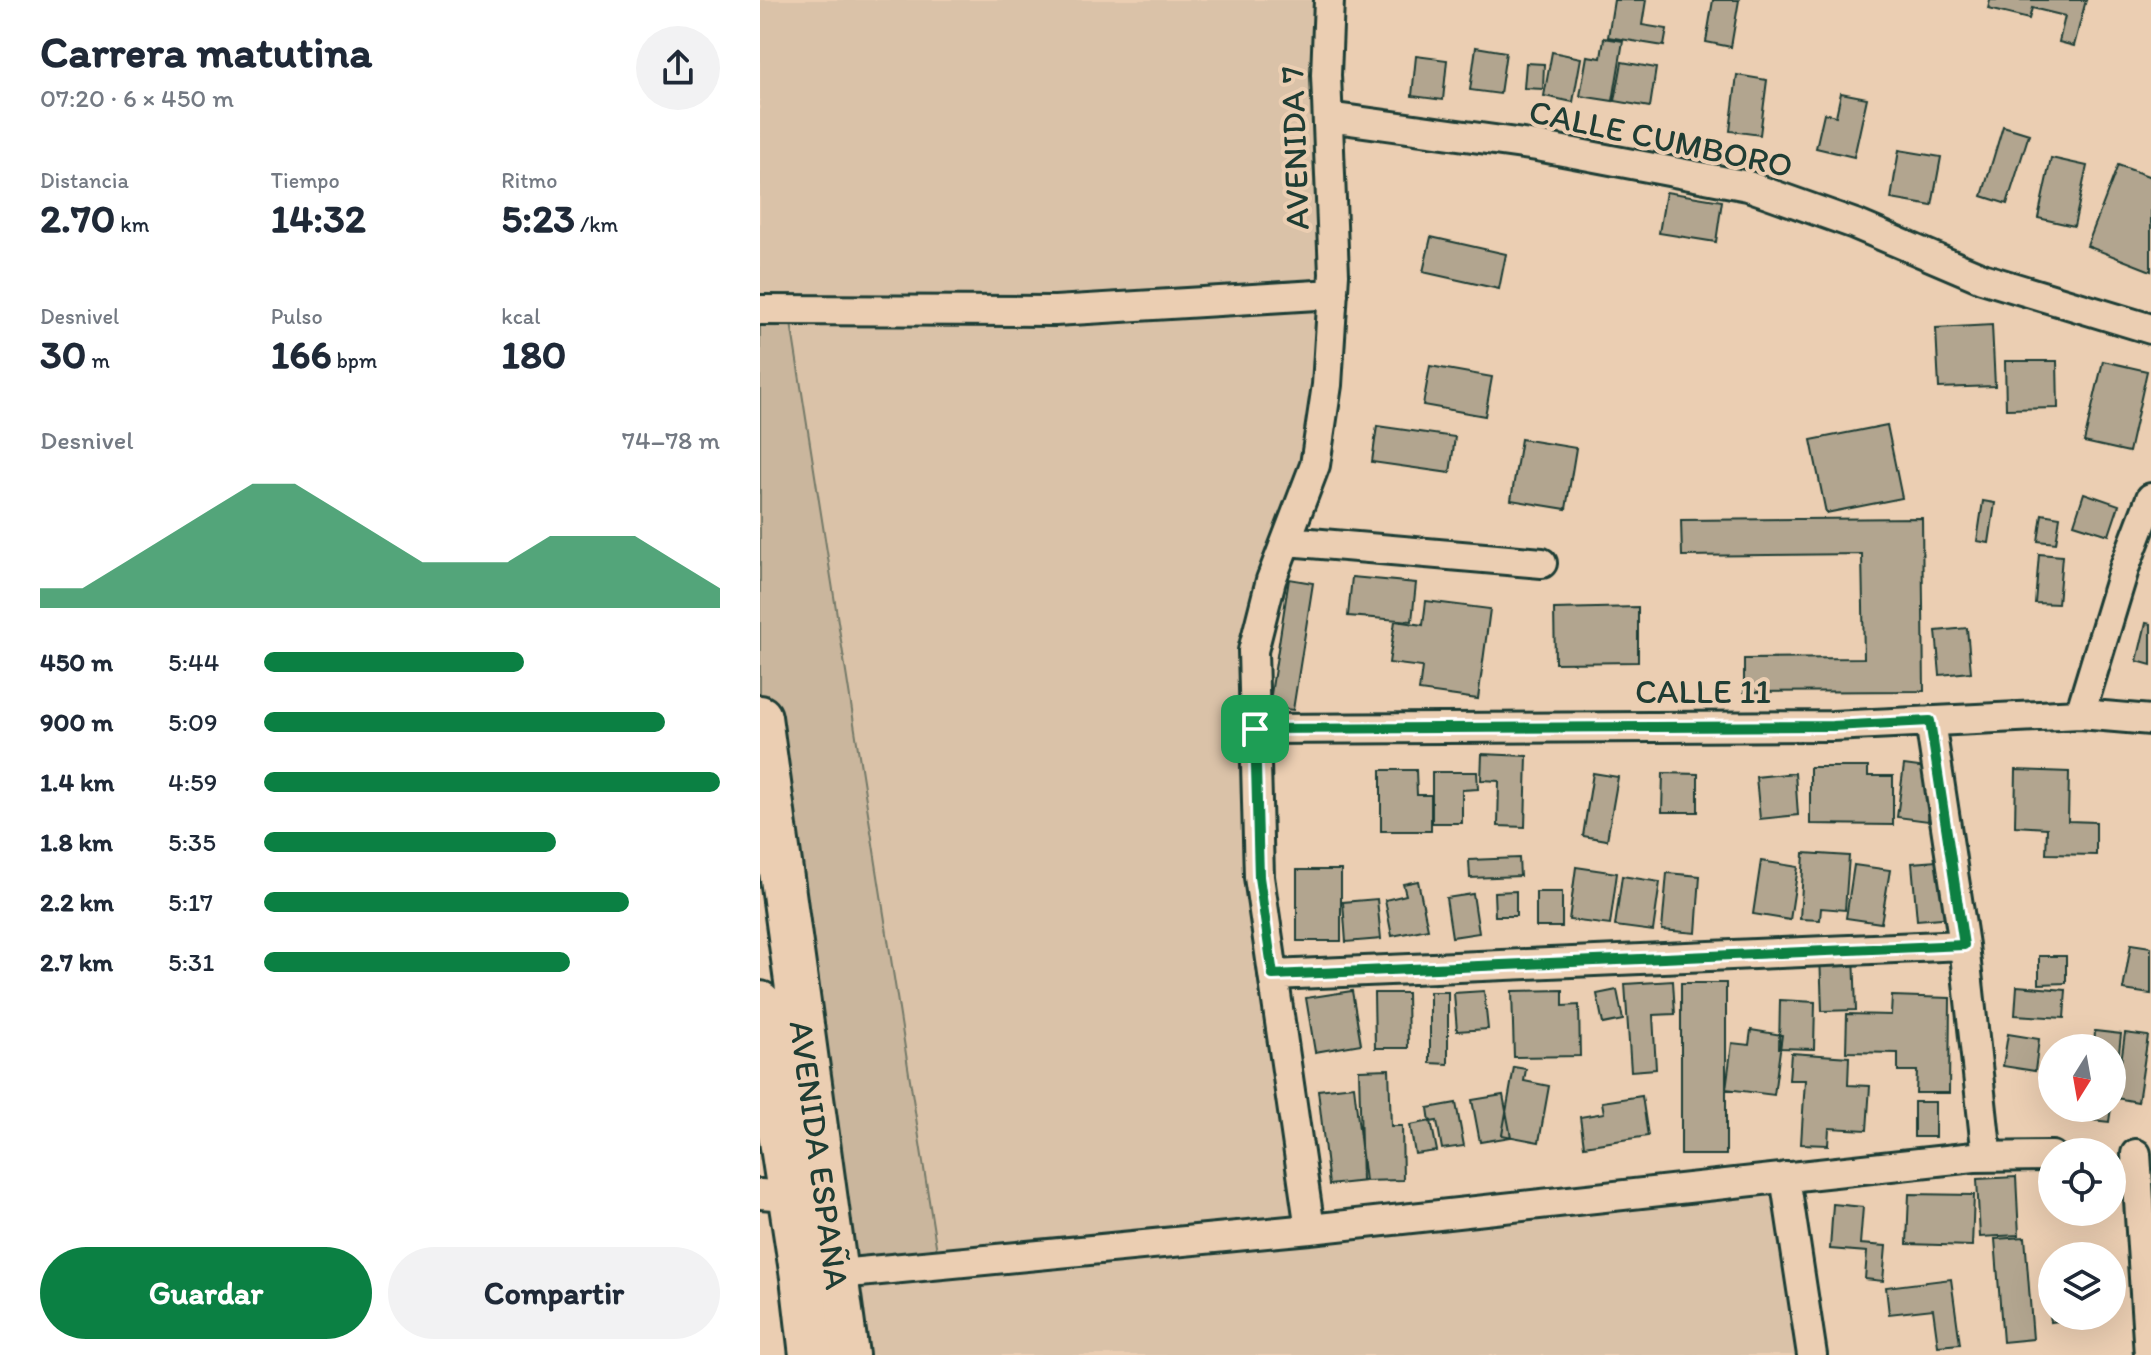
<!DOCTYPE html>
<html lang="es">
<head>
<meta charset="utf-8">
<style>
	body { margin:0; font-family:Itim,sans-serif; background:#f2f2f3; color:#1f2937; height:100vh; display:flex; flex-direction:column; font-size:30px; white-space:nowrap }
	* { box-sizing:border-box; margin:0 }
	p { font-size:26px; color:#747a83 }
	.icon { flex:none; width:44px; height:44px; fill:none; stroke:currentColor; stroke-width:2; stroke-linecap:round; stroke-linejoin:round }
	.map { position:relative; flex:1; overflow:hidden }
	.panel { display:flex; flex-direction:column; background:#fff; width:760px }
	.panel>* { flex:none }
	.needle { width:52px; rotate:191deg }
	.fabs { position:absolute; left:1278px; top:1034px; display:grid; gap:16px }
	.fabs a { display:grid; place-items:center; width:88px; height:88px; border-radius:50%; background:#fff; box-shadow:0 8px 32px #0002; font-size:40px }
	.pin { position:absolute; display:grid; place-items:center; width:68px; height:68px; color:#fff; margin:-34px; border-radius:16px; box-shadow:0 4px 12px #0006 }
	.round { display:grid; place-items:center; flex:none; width:84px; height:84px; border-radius:42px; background:#f2f2f3 }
	.summary { display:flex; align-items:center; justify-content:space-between; height:136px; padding:0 40px }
	h1 { font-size:44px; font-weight:700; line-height:60px }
	.stats { display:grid; grid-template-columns:repeat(3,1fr); gap:12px; height:136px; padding:8px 40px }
	.stats div { display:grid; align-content:center }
	.stats b { font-size:40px; font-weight:700 }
	.stats small { font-size:22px; font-weight:400 }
	.stats p { font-size:22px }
	.chart { height:224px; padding:16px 40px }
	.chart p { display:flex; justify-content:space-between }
	.chart svg { width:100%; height:144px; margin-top:8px; fill:#0b8043; opacity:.7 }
	.primary-button { display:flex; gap:16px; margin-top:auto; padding:16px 40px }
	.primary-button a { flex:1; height:92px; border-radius:48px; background:#0b8043; color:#fff; font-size:32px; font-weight:700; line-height:92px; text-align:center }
	.primary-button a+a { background:#f2f2f3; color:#1f2937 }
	ul { padding:0 40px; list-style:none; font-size:26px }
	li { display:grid; grid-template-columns:128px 96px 1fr; align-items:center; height:60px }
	li i { height:20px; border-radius:10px; background:#0b8043 }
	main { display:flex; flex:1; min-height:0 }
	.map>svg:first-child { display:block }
	.built { fill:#dac2a8 }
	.green { fill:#cab69d; stroke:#747a68; stroke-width:2 }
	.building { fill:#b2a58f; stroke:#1f3d34; stroke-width:2 }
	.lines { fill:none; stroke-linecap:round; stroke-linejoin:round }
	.minor-casing { stroke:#1f3d34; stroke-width:34 }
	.highway-casing { stroke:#1f3d34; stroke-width:48 }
	.minor { stroke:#ebceb2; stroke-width:28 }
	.highway { stroke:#ebceb2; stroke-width:42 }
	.route-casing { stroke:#fff; stroke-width:16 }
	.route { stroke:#0b8043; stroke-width:10 }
	.labels { text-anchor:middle; stroke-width:8; stroke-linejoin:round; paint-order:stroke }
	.street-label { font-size:34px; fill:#1f3d34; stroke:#ebceb2 }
</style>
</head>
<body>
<main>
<section class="panel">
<div class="summary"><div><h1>Carrera matutina</h1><p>07:20 · 6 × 450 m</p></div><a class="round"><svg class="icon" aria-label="share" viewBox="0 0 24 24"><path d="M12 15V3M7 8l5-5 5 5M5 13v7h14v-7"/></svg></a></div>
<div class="stats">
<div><p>Distancia</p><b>2.70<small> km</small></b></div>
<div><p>Tiempo</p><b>14:32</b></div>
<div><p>Ritmo</p><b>5:23<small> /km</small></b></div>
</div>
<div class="stats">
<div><p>Desnivel</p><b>30<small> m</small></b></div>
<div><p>Pulso</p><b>166<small> bpm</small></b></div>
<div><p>kcal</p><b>180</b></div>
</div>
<div class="chart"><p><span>Desnivel</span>74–78 m</p>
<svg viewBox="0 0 160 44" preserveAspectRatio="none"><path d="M0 44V38L10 38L20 30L30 22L40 14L50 6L60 6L70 14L80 22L90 30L100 30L110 30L120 22L130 22L140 22L150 30L160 38V44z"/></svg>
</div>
<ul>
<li><b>450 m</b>5:44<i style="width:57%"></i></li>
<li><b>900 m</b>5:09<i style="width:88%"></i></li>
<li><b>1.4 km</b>4:59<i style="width:100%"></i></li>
<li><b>1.8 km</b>5:35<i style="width:64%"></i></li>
<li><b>2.2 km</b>5:17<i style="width:80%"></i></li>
<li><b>2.7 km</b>5:31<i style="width:67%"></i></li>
</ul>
<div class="primary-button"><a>Guardar</a><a>Compartir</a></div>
</section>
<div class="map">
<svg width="1391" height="1355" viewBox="0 0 1391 1355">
	<rect width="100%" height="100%" fill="#ebceb2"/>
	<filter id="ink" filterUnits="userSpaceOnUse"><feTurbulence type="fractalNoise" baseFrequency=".0125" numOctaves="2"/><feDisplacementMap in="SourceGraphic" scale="16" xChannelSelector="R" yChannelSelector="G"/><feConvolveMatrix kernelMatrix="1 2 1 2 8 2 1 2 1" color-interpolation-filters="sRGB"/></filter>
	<g filter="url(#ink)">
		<!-- built -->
		<path class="built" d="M0,0h553l5,313 -18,147 -59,173 -5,88 20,243 47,274 470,-42 22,159h-963l-72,-500z"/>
		<!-- green -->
		<path class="green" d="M0,310h29l150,954 -101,10 -78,-576z"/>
		<!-- building -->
		<path class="building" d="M854,0h32l-4,25 25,4 -3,17 -56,-9z
			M953,0h26l-8,47 -25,-5z
			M1230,0h96l-12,46 -15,-4 6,-26 -33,-8 -3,11 -41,-10z
			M844,38l19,3 -10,60 -33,-5 7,-40 14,2z
			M716,47l30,5 -6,42 -30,-4z
			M792,52l29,6 -8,44 -29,-6z
			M656,56l31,4 -4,40 -31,-4z
			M862,62l34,6 -6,39 -35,-6z
			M766,63l18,1 -1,25 -19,-1z
			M977,75l30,5 -7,55 -30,-4z
			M1081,93l26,5 -13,59 -38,-9 8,-35 12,3z
			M1243,126l26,8 -22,70 -25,-8z
			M1139,150l42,7 -9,49 -41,-7z
			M1291,158l36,8 -13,60 -36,-8z
			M1358,165l33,12v94l-64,-25z
			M906,192l56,9 -6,41 -57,-9z
			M671,237l75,17 -7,35 -76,-17z
			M1232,325l3,61 -56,2 -3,-60z
			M1245,361h52l1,47 -52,1z
			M1343,361l44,10 -18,81 -45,-10z
			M670,366l62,11 -7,39 -62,-11z
			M1127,425l15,73 -76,15 -15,-73z
			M617,426l78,11 -5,36 -78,-11z
			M761,439l55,9 -10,61 -55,-9z
			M1324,493l35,12 -10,30 -35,-11z
			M1223,501l12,2 -6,40 -12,-2z
			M1282,514l18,3 -4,26 -18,-2z
			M1162,518l2,173 -180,1v-33l120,-1 -2,-104 -180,2 -1,-36z
			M1279,554l23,2 -4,48 -23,-1z
			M592,577l64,6 -4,38 -64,-5z
			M529,579l24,4 -20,127 -24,-3z
			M666,601l64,8 -12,90 -59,-8 3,-24 -33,-4 6,-42 28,4z
			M878,607v55l-83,1 -1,-54z
			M1386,623l5,1v41l-14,-4z
			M1207,628l4,44 -31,3 -4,-44z
			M722,754l45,2 -2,71 -27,-1 1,-45 -18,-1z
			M1144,765l30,4 -6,52 -31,-4z
			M1050,767h58v9h25v49l-83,-1z
			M621,770h35l1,25h14v36h-50z
			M1256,770l53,2 -1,49 28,1v33l-50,-1 1,-26 -32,-2z
			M672,772h45l1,17 -16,1v33h-30z
			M833,773l25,4 -11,63 -24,-4z
			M903,773l35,1v38h-36z
			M1035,773l3,42 -38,4 -4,-42z
			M1044,853l45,3 -4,54 -24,-2 -1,12 -20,-1z
			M759,858l1,18 -50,2 -1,-18z
			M1189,860l5,57 -37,3 -5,-57z
			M1001,861l37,6 -8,53 -37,-6z
			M1094,865l36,5 -9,53 -35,-5z
			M816,867l41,6 -7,52 -41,-5z
			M537,870h44v71h-44z
			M907,873l33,3 -4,57 -34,-3z
			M862,876l38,6 -7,49 -38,-5z
			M658,881l10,48 -36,7 -7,-36 21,-5 -3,-11z
			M756,891v25h-21l-1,-24z
			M776,892h26v35h-26z
			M713,894l6,39 -27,4 -6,-39z
			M617,899l4,40 -35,3 -3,-40z
			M1371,944l20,3v47l-28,-4z
			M1094,952l2,58 -34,1 -2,-58z
			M1279,956h27v27l-27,1z
			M913,981l2,33 -22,1 3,54 -25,2 -6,-87z
			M921,983h45v172h-45z
			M1257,986l49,4 -2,28 -49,-3z
			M803,990v16l16,-1 1,51 -66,1 -2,-66z
			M857,990l6,30 -20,4 -6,-30z
			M592,991l9,53 -46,8 -9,-54z
			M724,991l4,38 -31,2 -3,-38z
			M670,992h18v72l-18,-1z
			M614,993h33l1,55h-33z
			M1132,996l58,2 -1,95h-33l1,-22h-19v-18l-52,-1 1,-38 44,1z
			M1020,1000l35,2 -1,47 -35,-1z
			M991,1030l31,5 -8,60 -48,-6 6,-46 17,2z
			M1335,1031l26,3 -6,55h-3v-41h-18z
			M1365,1033l23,3 -10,66 -22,-4z
			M1248,1034l31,5 -4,32 -32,-5z
			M1031,1053l58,4 -1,28 22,1 -3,44 -38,-2 -1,17 -27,-1 4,-64h-16z
			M754,1067l12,2 -2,12 25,5 -10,56 -37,-7z
			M629,1069l2,57h11l1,54 -41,1 -3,-111z
			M594,1086l11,95 -36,4 -11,-95z
			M743,1095l8,42 -31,5 -8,-42z
			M882,1096l6,40 -64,10 -4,-29 24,-4 -2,-11z
			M1154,1102h21v35h-21z
			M696,1103l8,43 -22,3 -5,-28 -7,1 -2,-14z
			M1324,1108h27l-2,14 -26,-3z
			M671,1121l6,30 -22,3 -5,-29z
			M1256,1177l3,58 -39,2 -3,-58z
			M1149,1194l65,1 -2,51 -65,-2z
			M1073,1204l30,3 -3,37 26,2 -3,35 -18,-2 2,-27 -37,-3z
			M1265,1237l8,102 -30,3 -8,-103z
			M1285,1277h7v39h21v3l-22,3z
			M1191,1279l9,65 -22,2 -5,-37 -44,5 -3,-27z"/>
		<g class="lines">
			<!-- minor casing -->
			<g class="minor-casing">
				<path id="minor" d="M568,117l209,29 211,40 107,38 127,54 169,51
					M0,310l295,1 278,-17
					M527,541l255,22
					M1320,714l45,-148 26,-68
					M1170,721l34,224 23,212
					M495,729l577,-3 248,-12 71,6
					M513,975l691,-30
					M1376,1154l13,201
					M1025,1177l27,178
					M0,1194l29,2
					M550,1229l-51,-352 -6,-226 18,-71 44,-115 12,-80 7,-111 -8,-199 3,-75
					M58,1276l492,-47 664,-72 78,-1"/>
			</g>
			<!-- highway casing -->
			<g class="highway-casing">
				<g id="highway">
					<path id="s1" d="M0,717l87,638"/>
					<path d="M0,1003l42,274 9,78"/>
				</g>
			</g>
			<!-- minor -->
			<use href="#minor" class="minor"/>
			<!-- highway -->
			<use href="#highway" class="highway"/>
		</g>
	</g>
	<g class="lines" filter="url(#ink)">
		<!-- route casing -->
		<g class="route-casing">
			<path id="route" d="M1170,721l34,224 -691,30 -14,-98 -4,-148 577,-3z"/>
		</g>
		<!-- route -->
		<use href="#route" class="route"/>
	</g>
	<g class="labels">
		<!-- street labels -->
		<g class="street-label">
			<text transform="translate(901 138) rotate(12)" y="12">CALLE CUMBORO</text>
			<text transform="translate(534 148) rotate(-92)" y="12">AVENIDA 7</text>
			<text x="943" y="703">CALLE 11</text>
			<text dy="12" stroke="none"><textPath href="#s1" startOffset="442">AVENIDA ESPAÑA</textPath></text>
		</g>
	</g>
</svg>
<div class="fabs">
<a><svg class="needle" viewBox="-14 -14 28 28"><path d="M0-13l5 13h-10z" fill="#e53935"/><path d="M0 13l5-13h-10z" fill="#747a83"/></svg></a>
<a><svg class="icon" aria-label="locate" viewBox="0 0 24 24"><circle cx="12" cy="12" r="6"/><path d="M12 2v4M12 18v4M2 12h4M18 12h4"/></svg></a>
<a><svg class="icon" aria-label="layers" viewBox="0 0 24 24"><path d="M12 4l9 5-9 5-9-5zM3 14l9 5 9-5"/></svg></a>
</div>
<div class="pin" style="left:495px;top:729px;background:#1e9e55"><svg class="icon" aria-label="arrive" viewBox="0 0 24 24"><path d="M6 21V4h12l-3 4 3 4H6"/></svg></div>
</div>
</main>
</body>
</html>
